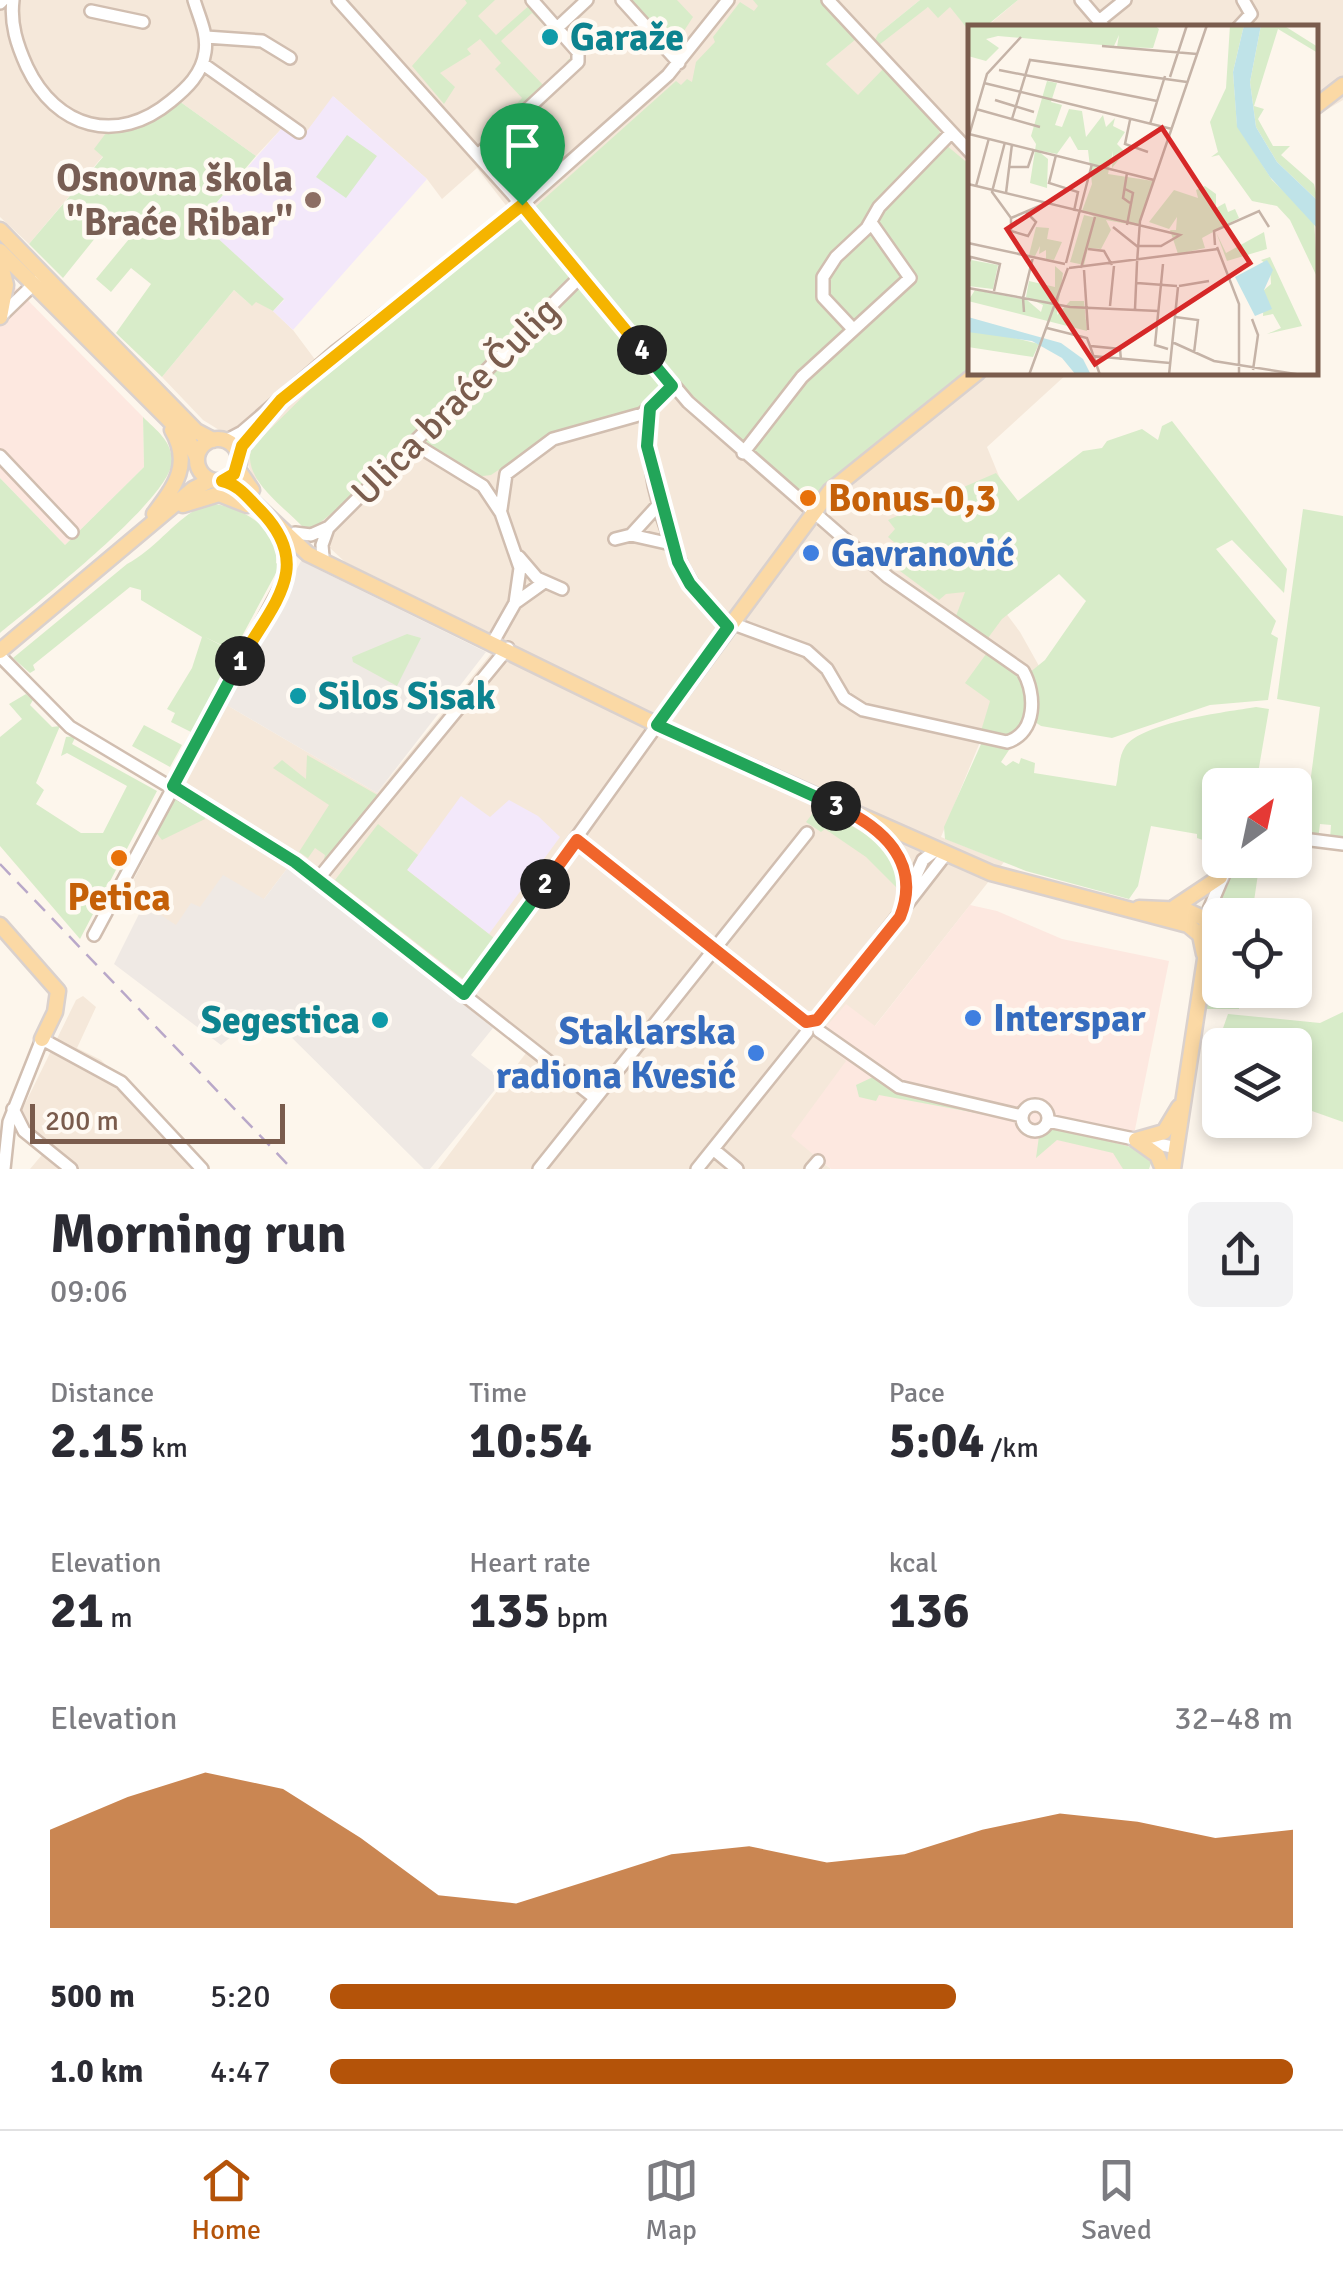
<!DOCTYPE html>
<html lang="en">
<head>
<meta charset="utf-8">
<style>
	body { margin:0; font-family:Signika,sans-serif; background:#f2f2f3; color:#2b2b33; height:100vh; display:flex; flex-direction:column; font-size:38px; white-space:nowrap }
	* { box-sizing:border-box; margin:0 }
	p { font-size:32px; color:#7c7c81 }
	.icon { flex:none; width:55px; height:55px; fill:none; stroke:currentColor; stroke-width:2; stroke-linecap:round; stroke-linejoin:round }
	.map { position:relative; height:1169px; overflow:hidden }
	.details { display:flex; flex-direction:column; background:#fff; flex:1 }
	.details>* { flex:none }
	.needle { width:65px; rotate:33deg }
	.tools { position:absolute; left:1202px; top:768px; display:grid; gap:20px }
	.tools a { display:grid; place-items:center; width:110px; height:110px; border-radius:15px; background:#fff; box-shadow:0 5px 15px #0003; font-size:50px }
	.scale { position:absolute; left:30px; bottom:25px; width:255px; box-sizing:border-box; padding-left:10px; border:5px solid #7a5c4d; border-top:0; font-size:28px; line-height:35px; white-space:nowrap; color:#7a5c4d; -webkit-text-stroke:8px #fffaf3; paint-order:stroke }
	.pin { position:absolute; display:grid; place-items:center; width:85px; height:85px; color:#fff; margin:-102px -42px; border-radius:50% 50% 50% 0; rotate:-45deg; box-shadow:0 0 10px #0007 }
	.pin .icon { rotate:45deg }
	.km { position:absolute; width:50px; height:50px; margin:-25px; border-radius:50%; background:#222; color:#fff; font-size:28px; line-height:50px; text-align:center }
	.round { display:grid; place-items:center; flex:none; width:105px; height:105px; border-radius:15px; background:#f2f2f3 }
	.head { display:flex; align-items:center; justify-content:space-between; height:170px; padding:0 50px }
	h1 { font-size:55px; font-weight:700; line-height:75px }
	.metrics { display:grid; grid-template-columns:repeat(3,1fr); gap:15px; height:170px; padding:10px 50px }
	.metrics div { display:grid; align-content:center }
	.metrics b { font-size:50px; font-weight:700 }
	.metrics small { font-size:28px; font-weight:400 }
	.metrics p { font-size:28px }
	.chart { height:280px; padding:20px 50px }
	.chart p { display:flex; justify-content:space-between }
	.chart svg { width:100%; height:180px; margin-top:10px; fill:#b45309; opacity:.7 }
	ul { padding:0 50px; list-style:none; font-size:32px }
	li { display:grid; grid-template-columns:160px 120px 1fr; align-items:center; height:75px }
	li i { height:25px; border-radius:12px; background:#b45309 }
	.menu { display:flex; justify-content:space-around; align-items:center; height:140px; border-top:2px solid #e1e1e2; background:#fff; font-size:28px; color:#7c7c81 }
	.menu a { display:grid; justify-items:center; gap:5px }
	.menu .active { color:#b45309 }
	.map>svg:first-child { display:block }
	.residential { fill:#f5e8da }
	.commercial { fill:#fde8e0 }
	.industrial { fill:#efe9e4 }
	.education { fill:#f3e8fa }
	.green { fill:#d8ecc9 }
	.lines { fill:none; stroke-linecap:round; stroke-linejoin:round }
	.minor-casing { stroke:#d1beb0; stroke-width:16 }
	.major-casing { stroke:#dad1cd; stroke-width:19 }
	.minor { stroke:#fff; stroke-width:11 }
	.major { stroke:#fbd9a5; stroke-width:14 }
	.rail { stroke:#b9a8c9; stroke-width:2.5; stroke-dasharray:15 10; stroke-linecap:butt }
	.split-1-casing { stroke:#fff; stroke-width:20 }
	.split-2-casing { stroke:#fff; stroke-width:20 }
	.split-3-casing { stroke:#fff; stroke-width:20 }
	.split-4-casing { stroke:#fff; stroke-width:20 }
	.split-5-casing { stroke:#fff; stroke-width:20 }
	.split-1 { stroke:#f5b400; stroke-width:12 }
	.split-2 { stroke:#22a559; stroke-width:12 }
	.split-3 { stroke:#f0652b; stroke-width:12 }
	.split-4 { stroke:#22a559; stroke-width:12 }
	.split-5 { stroke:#f5b400; stroke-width:12 }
	.culture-dot { fill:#0f9aa8; stroke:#fffaf3; stroke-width:4 }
	.education-dot { fill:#8d6e63; stroke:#fffaf3; stroke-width:4 }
	.food-dot { fill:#e8710a; stroke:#fffaf3; stroke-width:4 }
	.shop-dot { fill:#3f7fe0; stroke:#fffaf3; stroke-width:4 }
	.labels { text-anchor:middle; stroke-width:9; stroke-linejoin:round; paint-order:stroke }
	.culture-label { font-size:38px; font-weight:bold; fill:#0d838f; stroke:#fffaf3; text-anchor:start }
	.education-label { font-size:38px; font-weight:bold; fill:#785e54; stroke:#fffaf3; text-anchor:end }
	.street-label { font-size:38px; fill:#7a5c4d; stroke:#fffaf3 }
	.food-label { font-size:38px; font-weight:bold; fill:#c56008; stroke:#fffaf3; text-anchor:start }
	.shop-label { font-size:38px; font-weight:bold; fill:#366cbe; stroke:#fffaf3; text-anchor:start }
	.inset-road { fill:none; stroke:#c5b3a7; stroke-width:2.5 }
	.view { fill:#d62828; fill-opacity:0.15; stroke:#d62828; stroke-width:5 }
	.inset-edge { fill:none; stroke:#7a5c4d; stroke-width:5 }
</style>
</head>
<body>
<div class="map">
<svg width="1343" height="1169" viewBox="0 0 1343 1169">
	<rect width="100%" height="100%" fill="#fdf6ec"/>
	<!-- residential -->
	<path class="residential" d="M0,0h769l-59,54 225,69 -49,-55 -28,28 -32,-32 30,-26 -35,-38h99l-42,34 50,-27 22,-1 20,26 1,340 97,1 -81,74 14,34 -68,35 87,116 33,59 -28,49 -45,2 -39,95 63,25 -130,165 -56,10 29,24 -30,97 14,11h-393l88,-116 -237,-187 -25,33 -65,9 -24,18 -50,-30 100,-192 152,89 126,-154 -158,-77 -93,-87 -10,-26 -10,-11 -29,-18 -41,-43 72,-87 17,15 5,-4 17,10 20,19 47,63 168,-185 -31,-40 -35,31 -15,-20 -93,-82 -33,42 -19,-11 -26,28 -77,-55 -40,25 -33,7 -3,23 -74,88 -29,-27z
		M1018,0h325v100l-27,16v-88h-331z
		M83,996l13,11 -19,41 24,12 108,109h-179l22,-26 -22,-17 -8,-16 54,-110z"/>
	<!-- commercial -->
	<path class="commercial" d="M0,272l143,145 1,50 -79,78 -65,-67z
		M970,905l27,6 65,28 107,22 -42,208h-296l-40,-33 55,-75 -29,-24 29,-33 29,22z"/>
	<!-- industrial -->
	<path class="industrial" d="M301,561l185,91 -109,141 -152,-89z
		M289,866l204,162 -22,27 32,25 -73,89h-6l-160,-159 -43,35 -107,-81 30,-60 32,21 15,-22 9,4 23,-32 41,24z"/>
	<!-- education -->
	<path class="education" d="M333,96l94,83 -134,151 -20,-19 11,-11 -84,-78 82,-94 19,11z
		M461,796l29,21 19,-17 29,16 22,21 -71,97 -82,-64z"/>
	<!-- green -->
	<path class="green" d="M465,0h30l-17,16 18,19 36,-32 45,54 -11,5 7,-7 -41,-42 -31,28 44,46 -36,35 -4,-6 17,-18 -27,-29 6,-6 -21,-24 -13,10 4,5 -31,19 15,14 -11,17 -32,-38 55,-63z
		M629,0h48l16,17 -18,28 -17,-10z
		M753,0h68l35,39 -30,25 32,31 27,-28 50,56 11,22 24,20 1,207 -158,131 -129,-115 -149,-181 141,-126 5,4 6,-6 5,3 4,-20 19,-20 -2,-5 27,-35 14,9 4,-5z
		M920,0h98l-33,27 -14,1 -1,4 -20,-25 -12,11 -10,-11 -49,38 -4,-5 3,-6z
		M179,101l77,55 -56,66 84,77 -11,12 -17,-9 -4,4 -18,-16 -72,87 -46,-44 35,-49 -20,-16 -20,24 -15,-13 38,-46 -22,-16 -49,61 -34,-34 74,-87 -9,-8 12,-16 33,-7z
		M347,135l30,21 -31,42 -30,-21z
		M521,219l45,45 4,10 -5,11 -207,207 -47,38 -8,-3c-19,-20 -63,-50 -51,-80l91,-90z
		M578,285l10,4 78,98 -27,24 -93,27 -55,37 -16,2 -54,-32z
		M143,417c13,13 29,24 29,44 0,37 -139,145 -172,172v-155l65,67 79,-78z
		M1172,421l115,148 -3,24 -52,-53 -16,9 60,72 -5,13 7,4 -10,62 -58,5 -98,33 -71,-12 -6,-4 -6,-49 16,-13 41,-59 -27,-27 -57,45 -14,19 -32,-22 9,-24 -19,2 -7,6 -43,-32 13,-13 -21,-18 7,-8 -7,-9 108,-47 22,28 65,-50 19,-3 5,-7 35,-12 16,11 4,-14z
		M209,503c30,3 72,24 67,60l8,4 -2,7 -6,-1 -42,78 -29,-14 29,15 -39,73 2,10 -26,-13 4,-9 -8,-4 25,-41 10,-31 -61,-37v-10l-11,-3 -97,78 2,5 -5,3 -17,-15 114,-94c31,-16 49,-48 82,-61z
		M1303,509l40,7v325l-13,-2 1,-14 -11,-1 -2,16 -23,-10 2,-17 9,2 14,-108 -43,-8z
		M407,634l14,4 -24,48 -44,-24 -1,-5z
		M989,650c33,26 60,51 20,88l-28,-7 9,-30 -25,-18z
		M26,694l7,6 -3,5 22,22 8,-1 -24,57 8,7 -8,14 45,29h22l24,-47 -60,-33 -6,3 5,-19 10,-1 -4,8 85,47 -77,148 -80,-93v-109l22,-18 -13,-15z
		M1256,707l13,2 -13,76h-36v61l-23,-8v-4l-46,-8 -13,60 -9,13 -103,-28 -81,-32 -1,-12 38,-85 27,8 -8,12 5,4 7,-5 6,3 2,-6 14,5 -1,10 82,13c3,-11 2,-29 9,-39 17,-25 101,-35 131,-40z
		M144,725l38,20 -12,22 -38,-21z
		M307,755l74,42 -59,69 3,-11 -10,-7 -7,10 -9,-6 30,-47 -56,-37 9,-8 24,19z
		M177,794l30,19 -2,6 -43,21 -7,-9z
		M816,809c35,18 84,32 82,80l-32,-32 -41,-28 -4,3 -15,-10z
		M378,824l40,31 -11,15 87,68 -31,41 -128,-99z
		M1235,860h25l-8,55h-32v75h20l-1,19h-35l16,-114z
		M1343,1012v110l-48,-17v-60h-75v28l-11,-5 19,-54 92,9z
		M873,1077l137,40 -1,2 -130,-24 -3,6 -17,-4 -3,-12z
		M1053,1127l90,23 9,10 -3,9h-26l-10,-16 -56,-13 -21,18 3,-22z"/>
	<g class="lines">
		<!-- minor casing -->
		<g class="minor-casing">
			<path id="minor" d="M13,0c-3,24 4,45 14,67 29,61 90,79 144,34 16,-13 31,-27 34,-49 3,-18 -6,-35 -11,-52
				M338,0l184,205 166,197 200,175 135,94c13,23 14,62 -16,71l-144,-32 -19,-12 -17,-29 -20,-18 -76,-28
				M622,0l57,63
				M828,0l143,153
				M1081,0l24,28
				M0,3l3,-3
				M91,11l52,11
				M1099,21l26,-21
				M557,28l30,-28
				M1238,28l13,-14 -8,-14
				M206,37l56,4 28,17
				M203,64l96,68
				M478,155l100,-93v-10l-46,-52
				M0,317l37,-36
				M853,329l-30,-32v-20l13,-20 31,-29 12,-21 72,-74
				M650,408c-10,67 25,174 78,219
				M225,441l17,-9 94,-81 154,-118 178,-158 60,-75
				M413,443l70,43 18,27 19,55 -5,35 -22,39
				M743,453l59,-76 108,-99 -38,-54
				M238,455l24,-32
				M0,456l72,76
				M501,509l5,-35 47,-35 89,-25 30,-28
				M295,533l16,2 18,-8 252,-251
				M631,535l40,9
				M615,539l16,-4 30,-33
				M323,557l-1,-12 6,-17
				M519,557l18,21 25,11
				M515,603l28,-20
				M0,656l70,71 225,135 300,236
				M872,824c25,22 42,50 31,84
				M1295,838l48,6
				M577,841l229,180
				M318,879l190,-231
				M909,891l14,-31 13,-10
				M1205,919l25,-59
				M94,935l192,-358 2,-27 -7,-18
				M464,994l193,-269
				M817,1020l129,-166
				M819,1031l80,56 123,29
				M1022 1118a13 13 0 1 1 26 0a13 13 0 1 1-26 0Z
				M13,1109l11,22 47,38
				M1048,1121l129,27
				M713,1149l24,20
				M4,1169l5,-47 33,-83 79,43 81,87
				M539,1169l268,-336
				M697,1169l110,-137
				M811,1169l7,-8"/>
		</g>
		<!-- major casing -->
		<g class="major-casing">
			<path id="major" d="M1316,106l27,-21
				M0,230l196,201 17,9
				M0,251l188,188 9,19
				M0,261l6,24 -6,32
				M197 460a21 21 0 1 1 42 0a21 21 0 1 1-42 0Z
				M237,468l15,22
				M222,481l15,6 71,67 364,178 319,141 197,52 12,10 4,19
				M183,505l36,-11 28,11
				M154,514c21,-28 38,-50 18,-84
				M0,651l193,-162 18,-9
				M657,725l173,-234 148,-119
				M1175,907l45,-30
				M1139,908l47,2 19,9
				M0,925l58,66 -3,21 -13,27
				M1136,1140l28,-8 15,-25
				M1136,1140l21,15 6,14
				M1173,1169l36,-236 -4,-14"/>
		</g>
		<!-- minor -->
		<use href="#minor" class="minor"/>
		<!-- major -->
		<use href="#major" class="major"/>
		<!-- rail -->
		<path class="rail" d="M0,864l292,305"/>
	</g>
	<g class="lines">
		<!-- split-1 casing -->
		<g class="split-1-casing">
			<path id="split-1" d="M240,661c33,-58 76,-95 19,-152 -11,-11 -21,-25 -37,-28l12,-7 8,-28 39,-46 241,-195"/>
		</g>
		<!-- split-2 casing -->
		<g class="split-2-casing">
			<path id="split-2" d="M240,661l-67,125 122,76 169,132 81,-110"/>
		</g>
		<!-- split-3 casing -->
		<g class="split-3-casing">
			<path id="split-3" d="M545,884l32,-44 229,182 11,-2 83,-103c22,-55 -18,-90 -64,-111"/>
		</g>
		<!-- split-4 casing -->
		<g class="split-4-casing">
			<path id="split-4" d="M642,350l30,36 -22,22 -3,38 31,116 12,22 38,43 -71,98 179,81"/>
		</g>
		<!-- split-5 casing -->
		<g class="split-5-casing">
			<path id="split-5" d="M522,205l120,145"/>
		</g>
		<!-- split-1 -->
		<use href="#split-1" class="split-1"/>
		<!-- split-2 -->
		<use href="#split-2" class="split-2"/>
		<!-- split-3 -->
		<use href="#split-3" class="split-3"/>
		<!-- split-4 -->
		<use href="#split-4" class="split-4"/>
		<!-- split-5 -->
		<use href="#split-5" class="split-5"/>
	</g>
	<!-- markers -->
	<g class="culture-dot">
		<circle cx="550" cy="37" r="10"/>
		<circle cx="298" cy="696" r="10"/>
		<circle cx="380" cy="1020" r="10"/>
	</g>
	<circle class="education-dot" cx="313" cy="200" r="10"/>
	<g class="food-dot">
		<circle cx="808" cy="498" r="10"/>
		<circle cx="119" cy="858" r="10"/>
	</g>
	<g class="shop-dot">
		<circle cx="811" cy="553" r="10"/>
		<circle cx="973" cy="1018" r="10"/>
		<circle cx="756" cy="1053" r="10"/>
	</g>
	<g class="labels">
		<!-- culture labels -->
		<g class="culture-label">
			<text x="570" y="50">Garaže</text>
			<text x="318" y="709">Silos Sisak</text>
			<text x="360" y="1033" text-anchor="end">Segestica</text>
		</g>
		<!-- education labels -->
		<g class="education-label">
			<text x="293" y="191">Osnovna škola<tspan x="293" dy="44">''Braće Ribar''</tspan></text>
		</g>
		<!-- street labels -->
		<g class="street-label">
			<text transform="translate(455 401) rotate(-45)" y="13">Ulica braće Čulig</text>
		</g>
		<!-- food labels -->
		<g class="food-label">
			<text x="828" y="511">Bonus-0,3</text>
			<text x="119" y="910" text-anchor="middle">Petica</text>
		</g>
		<!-- shop labels -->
		<g class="shop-label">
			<text x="831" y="566">Gavranović</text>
			<text x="993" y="1031">Interspar</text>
			<text x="736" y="1044" text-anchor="end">Staklarska<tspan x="736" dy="44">radiona Kvesić</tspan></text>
		</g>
	</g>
	<!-- overview -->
	<g transform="translate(968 25)">
		<rect width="350" height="350" fill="#fdf6ec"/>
		<path d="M0,0h186l5,4 -6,19 -36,-1 2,-12 -5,11 -116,-10 -12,3 13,9 -13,13 -18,-5zM262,0h14l-11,47 4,53 35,55 42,40 4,59 -28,-59 -13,-14 -25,-5 -33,-46 -8,2 7,-5 -8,-30 16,-34zM293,0h22l35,22v6l-40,-24 -24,77 10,3 -6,10 15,27h17l-9,9 33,29 4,17 -41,-39 -21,-35 -6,-45zM79,56l10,2 -6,19 11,3 -7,20 7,2 7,-18 13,2 4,26 17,-22 3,12 9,-9 -2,8 12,6 -8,12 8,8 -13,16 1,-17 -5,23 45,7 -14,45 -33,-6 5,10 -10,19 -13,-1 -4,17 -14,-3 14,-47 13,3 -15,-7 10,-27 -4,-34h-10l-8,-14 -13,18 -20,-4 11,9 -1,29 -17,-5 6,-39 -5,-8zM237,161l11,8v14l9,-5 -4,-12 7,21 7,-3 4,9 -37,20 3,10 -27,6 -8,-24h6l1,-13 -8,12 -20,-7 25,-32 24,8 -2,-8zM68,202l13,1 -2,11 15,3 -8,18 -8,-1v-9l-7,4 1,-8 -5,10 -6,-1zM248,207l10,21 38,-21 3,17 -40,12zM302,232l32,69 -35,8 14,-6 -8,-14 -10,2 1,-26 7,-6 -1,-17 -9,-7zM3,235l27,5 -5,24 -25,-3zM87,241l8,7 -6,42 13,-14h14l3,30 -119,-30 7,-11 52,10 14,12 2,-7 -17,-8 3,-16 26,6zM0,307h22l49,12 -6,13 -65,-10z" fill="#d8ecc9"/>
		<path d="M276,0h17l-11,57 6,45 21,35 41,39v28l-48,-52 -33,-50 -4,-55zM299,235l6,10 -9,20 8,19 -17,7 -20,-39zM0,292l93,26 22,16 8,16h-15l-14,-17 -30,-17 -64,-9z" fill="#bfe3e8"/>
		<path class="inset-road" d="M134,21l95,8M31,45l158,31M202,52l17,-52M16,58l188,46M27,75l39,12M8,84l64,18M44,94l18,-59 157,22M162,95l-5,24 23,8M182,99l15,-48M1,109l185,46M0,114l19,-65 34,-37M37,117l-13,50 19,26M88,130l-7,28 29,9 -4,19M41,142h19l6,-18M159,148l-4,25 7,5M0,159l212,51 -19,11h-23M8,161l13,-48M157,164l8,4 -6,32M38,168l6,-49M43,193v13l17,5 8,-14 -10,-10M43,193l33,-14M145,202l25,20M0,218l97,21M247,220l-1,-14 45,-20 10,16M249,222l22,57v71M120,224l16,2 8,14M98,238l26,-99M169,238l3,-42 67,-196M0,239l3,-7 29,7 -6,27M195,239l-8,81 13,4M101,243l149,-19M113,243l14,-51M116,245l4,60M169,258l40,3M211,261l30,-5M0,263l55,10 10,-41M142,281l4,-40M167,284l2,-46M56,287l-1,-14 47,9 88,4M207,292l23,3 -4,33M284,294l6,16 -5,35M79,303l40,10 3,8M204,317l42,19 88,14M124,331l78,7M61,350l39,-107M132,350l-10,-29 30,3 1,11M201,350l9,-88"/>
		<path class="view" d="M194,103l88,135 -155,101 -88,-135z"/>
		<rect width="350" height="350" class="inset-edge"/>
	</g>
</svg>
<div class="tools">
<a><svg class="needle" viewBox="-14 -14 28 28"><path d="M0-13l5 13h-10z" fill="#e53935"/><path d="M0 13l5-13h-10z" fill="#7c7c81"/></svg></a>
<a><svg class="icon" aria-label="locate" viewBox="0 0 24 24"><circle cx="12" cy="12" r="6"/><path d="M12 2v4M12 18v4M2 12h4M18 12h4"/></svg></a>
<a><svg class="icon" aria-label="layers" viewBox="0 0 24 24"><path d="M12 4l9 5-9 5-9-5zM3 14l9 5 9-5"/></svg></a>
</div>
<div class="scale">200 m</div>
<div class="pin" style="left:522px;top:205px;background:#1e9e55"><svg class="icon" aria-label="arrive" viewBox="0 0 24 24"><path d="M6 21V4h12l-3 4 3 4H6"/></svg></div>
<b class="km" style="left:240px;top:661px">1</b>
<b class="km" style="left:545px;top:884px">2</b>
<b class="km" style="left:836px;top:806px">3</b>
<b class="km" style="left:642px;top:350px">4</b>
</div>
<section class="details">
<div class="head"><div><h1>Morning run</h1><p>09:06</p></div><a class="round"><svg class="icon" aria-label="share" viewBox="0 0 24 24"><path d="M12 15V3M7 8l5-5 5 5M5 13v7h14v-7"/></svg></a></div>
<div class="metrics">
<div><p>Distance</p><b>2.15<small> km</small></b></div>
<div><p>Time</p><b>10:54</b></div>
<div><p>Pace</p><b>5:04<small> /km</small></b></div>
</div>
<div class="metrics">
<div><p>Elevation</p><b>21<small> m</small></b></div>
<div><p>Heart rate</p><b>135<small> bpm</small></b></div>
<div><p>kcal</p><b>136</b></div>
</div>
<div class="chart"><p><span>Elevation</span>32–48 m</p>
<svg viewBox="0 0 160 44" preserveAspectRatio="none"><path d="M0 44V20L10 12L20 6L30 10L40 22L50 36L60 38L70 32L80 26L90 24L100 28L110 26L120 20L130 16L140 18L150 22L160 20V44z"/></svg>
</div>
<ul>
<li><b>500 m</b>5:20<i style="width:65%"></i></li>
<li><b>1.0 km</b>4:47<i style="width:100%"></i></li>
</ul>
</section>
<nav class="menu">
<a class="active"><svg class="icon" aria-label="home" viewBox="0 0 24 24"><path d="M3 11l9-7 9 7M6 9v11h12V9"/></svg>Home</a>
<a><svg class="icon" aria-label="map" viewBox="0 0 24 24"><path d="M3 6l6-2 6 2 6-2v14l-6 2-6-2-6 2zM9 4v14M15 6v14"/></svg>Map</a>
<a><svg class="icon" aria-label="saved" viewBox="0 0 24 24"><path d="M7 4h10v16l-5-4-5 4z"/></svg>Saved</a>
</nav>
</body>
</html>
